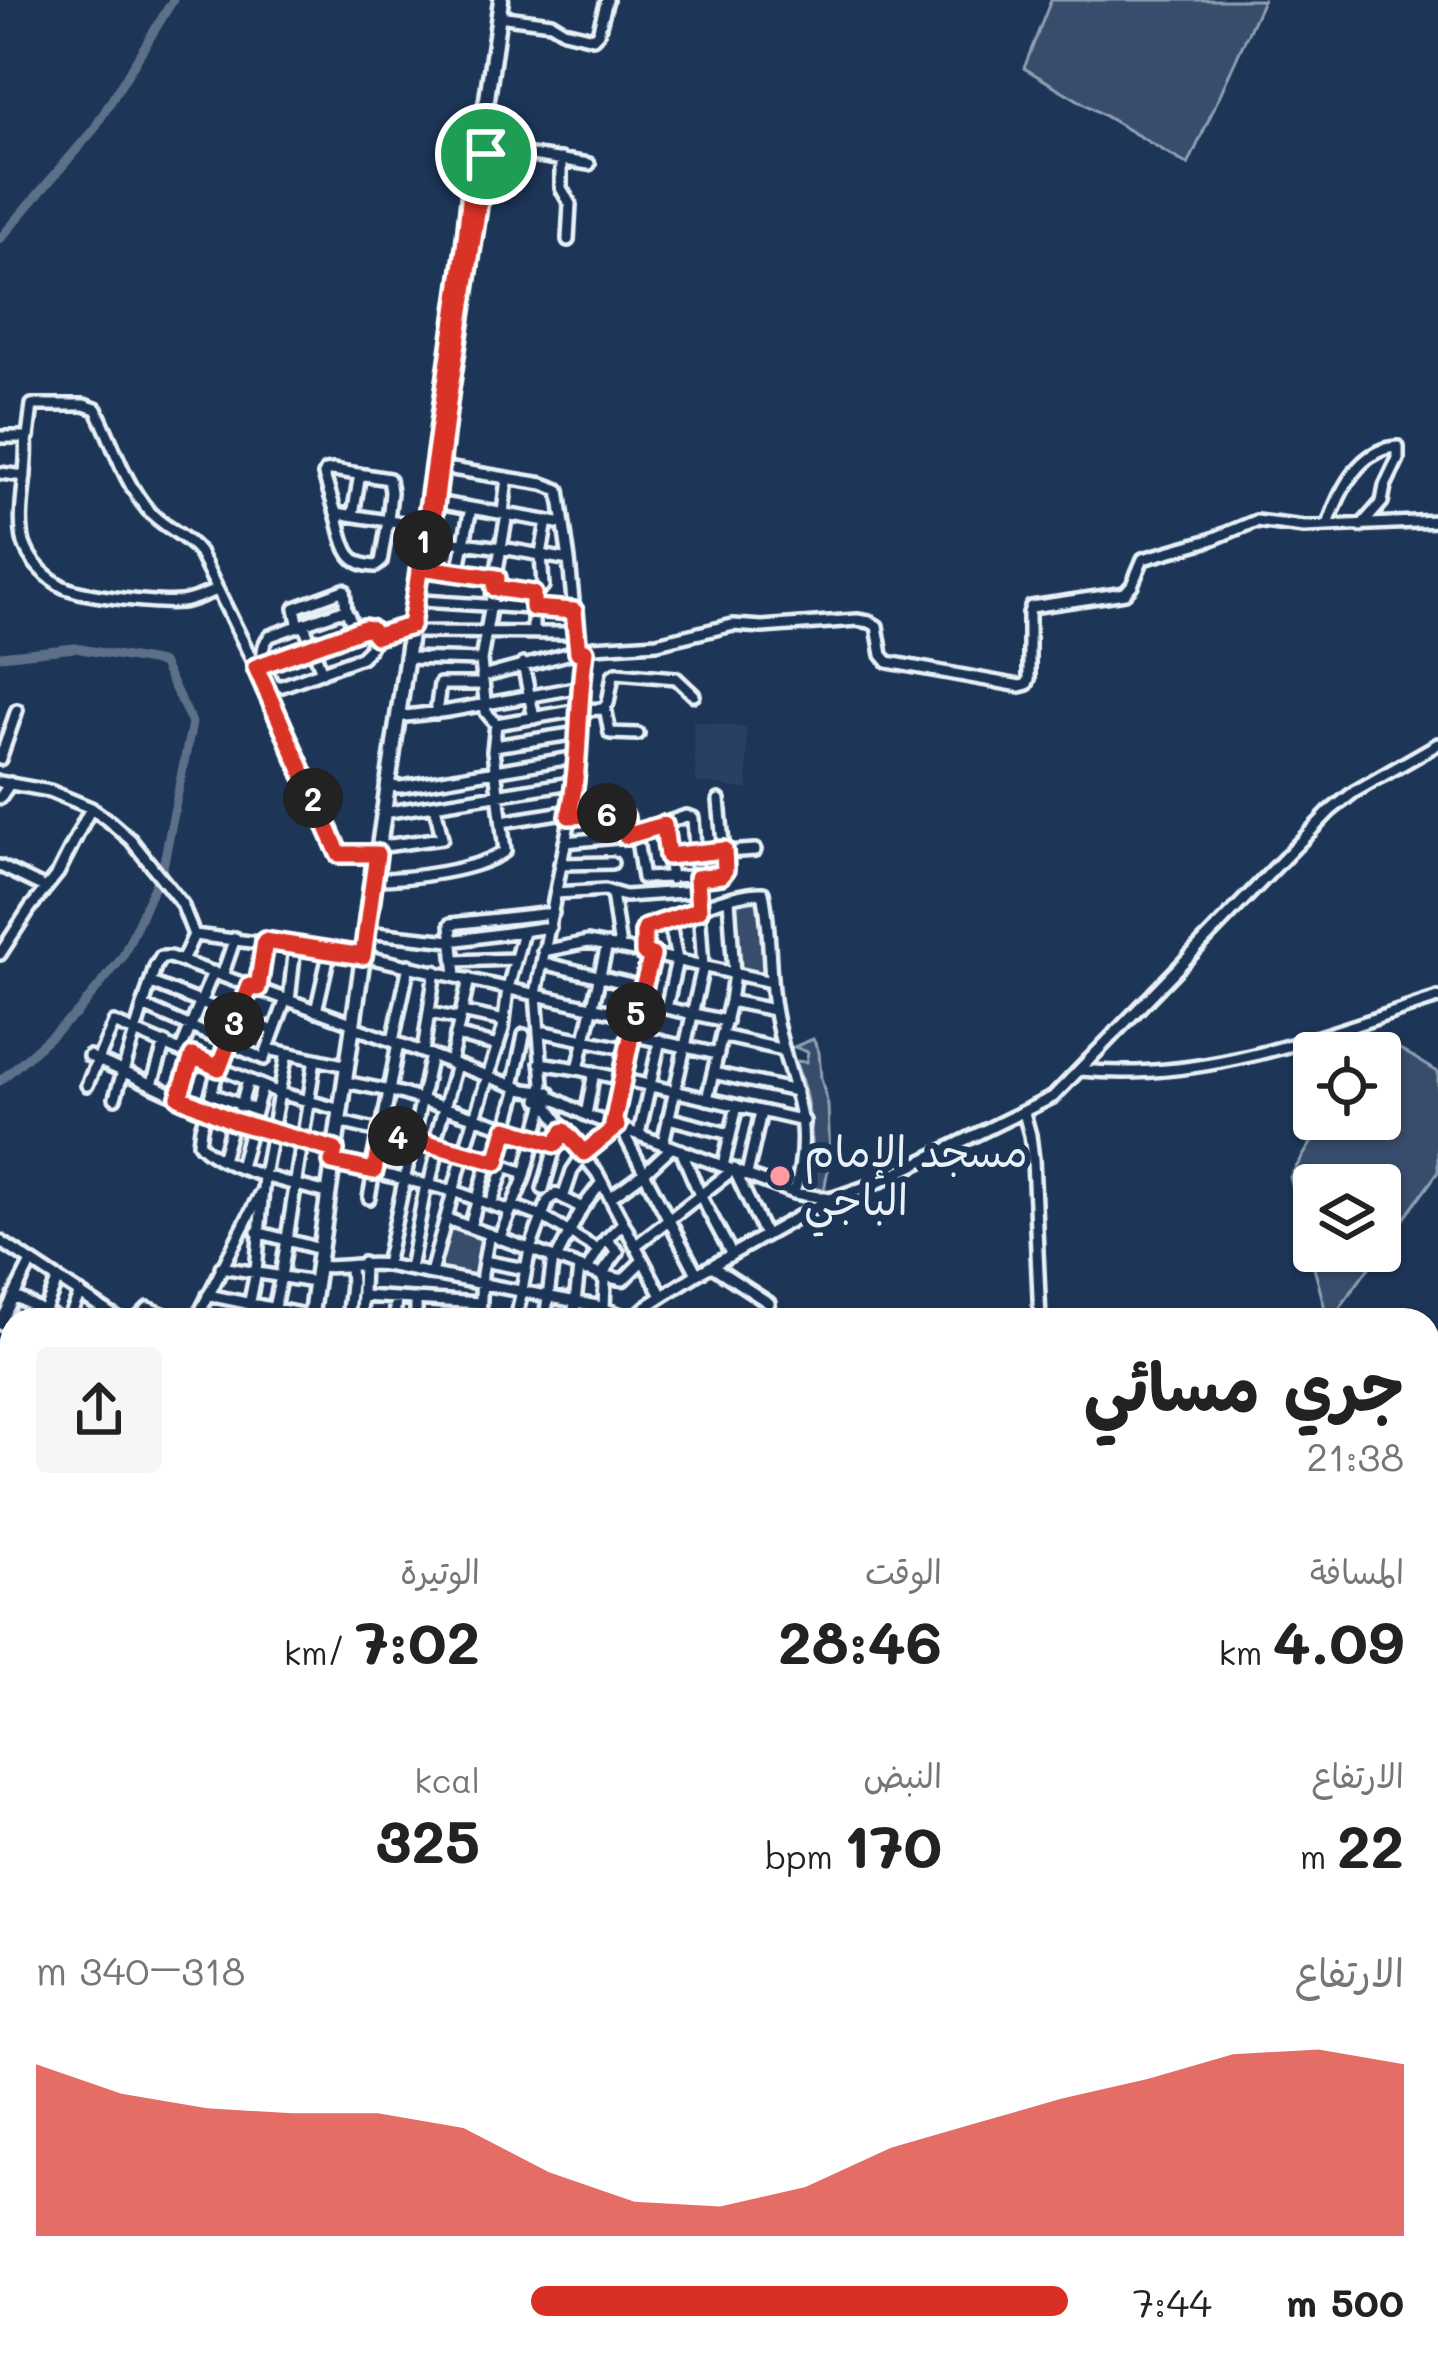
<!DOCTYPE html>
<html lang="ar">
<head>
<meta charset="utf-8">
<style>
	body { margin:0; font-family:Mali,"Playpen Sans Arabic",sans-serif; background:#f6f6f6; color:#222; direction:rtl; height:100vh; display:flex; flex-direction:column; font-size:45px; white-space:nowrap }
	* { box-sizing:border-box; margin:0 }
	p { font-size:39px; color:#767676 }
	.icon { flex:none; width:66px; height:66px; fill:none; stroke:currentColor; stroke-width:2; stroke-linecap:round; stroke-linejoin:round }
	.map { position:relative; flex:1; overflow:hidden; direction:ltr }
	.sheet { position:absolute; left:0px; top:1308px; width:1440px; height:1062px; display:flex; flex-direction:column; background:#fff; border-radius:36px 36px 0 0; box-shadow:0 3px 9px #0004; direction:rtl }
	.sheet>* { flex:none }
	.controls { position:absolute; left:1293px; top:1032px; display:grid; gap:24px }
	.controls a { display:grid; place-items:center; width:108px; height:108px; border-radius:12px; background:#fff; box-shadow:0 3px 9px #0004; font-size:60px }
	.pin { position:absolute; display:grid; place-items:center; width:102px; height:102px; color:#fff; margin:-51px; border:6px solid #fff; border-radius:50%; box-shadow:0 3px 12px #0007 }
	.km { position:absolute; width:60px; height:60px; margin:-30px; border-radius:50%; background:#222; color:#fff; font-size:33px; line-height:60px; text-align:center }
	.round { display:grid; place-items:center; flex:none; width:126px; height:126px; border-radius:12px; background:#f6f6f6 }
	.overview { display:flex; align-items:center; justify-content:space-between; height:204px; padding:0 36px }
	h1 { font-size:66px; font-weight:700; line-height:90px }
	.figures { display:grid; grid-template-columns:repeat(3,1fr); gap:18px; height:204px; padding:12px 36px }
	.figures div { display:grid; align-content:center }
	.figures b { font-size:60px; font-weight:700 }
	.figures small { font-size:33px; font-weight:400 }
	.figures p { font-size:33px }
	.chart { height:336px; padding:24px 36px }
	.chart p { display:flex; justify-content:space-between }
	.chart svg { width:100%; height:216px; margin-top:12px; fill:#d93025; opacity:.7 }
	ul { padding:0 36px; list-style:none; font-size:39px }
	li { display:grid; grid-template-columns:192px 144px 1fr; align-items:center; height:90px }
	li i { height:30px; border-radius:15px; background:#d93025 }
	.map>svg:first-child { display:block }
	.built { fill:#2a4162 }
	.green { fill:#374d6c; stroke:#909fb2; stroke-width:3; fill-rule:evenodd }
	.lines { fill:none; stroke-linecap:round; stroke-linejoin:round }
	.stream { stroke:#95a4b5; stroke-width:3 }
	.river { stroke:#5d7089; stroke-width:9 }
	.minor-casing { stroke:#e8f1f8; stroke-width:18 }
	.major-casing { stroke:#e8f1f8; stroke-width:21 }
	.minor { stroke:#1d3557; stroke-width:9 }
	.major { stroke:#1d3557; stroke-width:12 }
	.route-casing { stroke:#fff; stroke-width:24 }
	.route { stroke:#d93025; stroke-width:15 }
	.poi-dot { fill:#ff9aa2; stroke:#1d3557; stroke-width:4.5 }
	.labels { text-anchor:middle; stroke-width:12; stroke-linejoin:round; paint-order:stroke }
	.poi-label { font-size:42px; fill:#e8f1f8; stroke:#1d3557; text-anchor:start }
</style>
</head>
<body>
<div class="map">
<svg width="1438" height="2370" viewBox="0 0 1438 2370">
	<rect width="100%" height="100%" fill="#1d3557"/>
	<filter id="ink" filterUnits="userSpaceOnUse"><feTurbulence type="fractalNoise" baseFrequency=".00833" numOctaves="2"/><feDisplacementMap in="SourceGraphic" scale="24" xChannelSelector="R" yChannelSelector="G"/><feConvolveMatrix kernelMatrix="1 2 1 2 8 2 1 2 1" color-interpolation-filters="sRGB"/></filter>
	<g filter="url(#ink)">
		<!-- built -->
		<path class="built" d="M693,721l53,7 2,62 -52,-8z"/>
		<!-- green -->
		<path class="green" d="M1051,0h212l-75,165 -164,-97z
			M758,896l7,78 -25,-5 -6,-66z
			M813,1039l6,13 2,26 7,27 2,52 -6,34h-15c7,-40 2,-92 -14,-130l11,1 2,-10 -14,-5z
			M1400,1049l38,23v100l-107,148h-3l-38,-143 36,-58h54v-51zM1314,1185h66v66h-66z
			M448,1224l37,11 -8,43 -42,-8z
			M936,2358h139l4,12h-134z"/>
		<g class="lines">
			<!-- stream -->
			<path class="stream" d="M497,2370l1,-12"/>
			<!-- river -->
			<path class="river" d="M0,239l94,-110 79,-129
				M0,656l75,-8 87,15 30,60 -29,144 -41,91 -45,55 -77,68"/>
			<!-- minor casing -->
			<g class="minor-casing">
				<path id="minor" d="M498,16l53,7 13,8 29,7 5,-5 9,-33
					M487,148l102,16
					M561,159v29l9,16 -2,36
					M0,437h28l4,-32h52l12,4c17,33 27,72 52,101 14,17 37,24 51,42l81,165 21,56 38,81h38
					M26,439c3,32 -10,74 -2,104 6,18 20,32 36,42 16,11 99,19 121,17 12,-1 24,-8 36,-12
					M440,467l103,17 16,6 10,70 9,92
					M333,470l56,9 2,13 -3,29 -52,-8 -12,-38 2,-4z
					M0,473l25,3
					M436,502l127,22
					M336,513c8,26 7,53 40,53l5,-4 7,-41 37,5
					M503,513l4,-35
					M353,515l7,-41
					M1328,525c11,-33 32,-77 70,-78v12l-13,27 -3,16 -21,24
					M424,538l78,10 67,12
					M427,568l70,10
					M458,573l13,-65
					M495,588l38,6
					M422,601l153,10
					M304,625l18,47
					M299,627l-4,-19 49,-18 2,22
					M355,632l-7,-18 -4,-3 -7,1 -67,24c-14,15 -5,34 4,50h8l79,-29 8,-8 6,-13
					M418,632l158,1
					M533,632v-38l10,-8 -2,-32 6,-33
					M406,658l75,2
					M523,664l11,54
					M260,666l104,-38 12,8 35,-11
					M482,677l112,-30 63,-4 76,-18 29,2 95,-7 13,2 7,4 5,29 6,7 132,24 7,-2 2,-5v-66l2,-6 94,-14 7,-8 11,-26 67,-19 46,-19 48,6 134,-6
					M605,707l5,26 28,1
					M436,713l4,-29h42
					M397,717l51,-6 132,-24
					M496,724l83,-14 24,-1 5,-6 5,-28 4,-2 59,5 18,17
					M494,746l84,-13
					M0,759l17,-49
					M0,782l50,9 41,17 18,13 22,19 51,64 12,31
					M387,786l14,1 176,-30
					M0,798l10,-15
					M383,813l194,-31
					M570,816l49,-2 5,4 3,18
					M502,822l68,-11
					M664,825l7,54
					M636,834l7,44 78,-3 4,-10 -6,-65
					M565,842l62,-6 59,-20 7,2 10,149 -40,176
					M384,846l58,-8 -7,-32
					M668,856l87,-6
					M560,864l52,-1
					M0,866l46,22
					M374,879c35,0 103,-8 131,-28l-12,-100 3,-27 -10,-12 -5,-52 26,-146
					M556,893l49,-3 20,6 73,-5
					M612,893l8,55
					M669,919l8,41 -11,48 60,13
					M366,932l85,9 99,-14
					M607,945l-29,124 226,52
					M543,951l45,-9 56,11 -1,-20 4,-5c26,-11 90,-37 116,-35 8,37 5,76 11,114 11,72 44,109 20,186
					M0,954l30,-46 28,-35 33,-65
					M650,954l121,28
					M182,961l12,-26 169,21 272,61
					M454,961l61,-2
					M547,964l96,23
					M222,976l13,-38
					M456,976l-5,-52 102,-11
					M151,983l123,48
					M250,985l-24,58 -25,85 -2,15c18,25 98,42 129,50
					M258,988l7,-47
					M289,1001l6,-55
					M730,1001l44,9
					M143,1006l121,53 22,-60
					M316,1011l14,-61
					M462,1012l42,9
					M430,1013l30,6
					M359,1029l166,61 17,2 44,23 208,78 36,6
					M545,1032l83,17
					M456,1035l42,11
					M631,1035l87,19
					M722,1036l62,14
					M393,1041l16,-76
					M268,1049l80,17
					M181,1050l32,-78
					M423,1052l12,-81
					M89,1056l131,60 115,34
					M450,1063l19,-84
					M540,1063l38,6
					M1081,1070c124,13 241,-35 357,-72
					M713,1073l83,18
					M350,1083l50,10 156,51 8,-13
					M152,1084l13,-41
					M87,1085l27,-62 165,70 8,-40
					M513,1086l11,-51
					M549,1092v15l19,30 29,36 65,123
					M212,1094l43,16
					M179,1097l14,-41
					M115,1098l40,-131 6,-10h9l184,67
					M707,1099l23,-98 4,-27 -5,-75
					M539,1100l4,-16 -7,-90 41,-212 3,-95 5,-36
					M1024,1113l6,22 3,24 7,161
					M586,1115l8,-43
					M668,1118l62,16
					M236,1122l12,-41
					M344,1123l104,24 77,26
					M613,1124l22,-107 17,-62
					M621,1128l76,146
					M639,1134l21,-94
					M434,1144l22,-79
					M681,1150l19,45 31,58
					M222,1160l11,-39
					M333,1162l120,29 57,20
					M497,1162l21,-74
					M723,1166l14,-60
					M240,1167l22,-80
					M747,1174l14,-62
					M429,1185l10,-40
					M543,1189l13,-45
					M611,1197l33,-24 28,-26
					M369,1198l29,-155
					M563,1198l9,-27 12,-18 33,-27
					M491,1204l14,-38
					M513,1206l30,11 55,33
					M447,1219l154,56 4,7 -1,26
					M470,1227l19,-68
					M257,1232l63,17
					M499,1239l25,-61 21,-76
					M606,1239l12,13 -17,23 22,5 20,-20
					M0,1241l120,79
					M635,1246l99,-77 31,66
					M556,1259l26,-51 20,-26
					M484,1261l41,8
					M386,1265l45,-210
					M318,1266c23,3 44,-4 68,-1l211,41 35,13
					M712,1266l57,37
					M221,1267l93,15
					M410,1269l16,-85
					M586,1271l16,-27 21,-21
					M431,1273l33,-121 39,-123 5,-41 15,-56
					M208,1295l102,21
					M14,1296l46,24
					M362,1296l119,7
					M416,1299v19l4,2
					M44,1312l14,-33
					M68,1320l12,-27
					M136,1320l12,-12 30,12
					M196,1320l64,-126
					M246,1320l10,-48 8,-96 15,-83 62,17
					M271,1320l10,-43 34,-218
					M347,1320l4,-36 -1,-18
					M361,1320l2,-57
					M394,1320l2,-22
					M480,1320l2,-46 7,-40
					M516,1320l14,-71 18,-48 8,-7 26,14
					M545,1320l8,-62
					M573,1320l6,-52
					M631,1320l16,-14 50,-32 133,-75 47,-16 176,-86 277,-286 24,-19 84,-48
					M0,1324l31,-62
					M0,1347l12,6
					M1428,1369h10
					M0,1374l12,7
					M1428,1398l10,-1
					M0,1399l12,9
					M0,1450l12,-28
					M1428,1454l10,3
					M0,1459l12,5
					M0,1513l12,4
					M1428,1707l10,2
					M0,1789l12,3
					M0,1886l12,2
					M0,1907l12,-7
					M1428,1910l10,-26
					M0,1970l12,20
					M0,2020l12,21
					M0,2230l12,6
					M0,2240l12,5
					M0,2299l12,3
					M260,2358l46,12
					M406,2358l40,12
					M444,2358l36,11
					M1107,2358l5,12
					M7,2370l5,-18
					M75,2370l3,-12
					M126,2370l3,-12
					M140,2370l3,-12
					M182,2370l4,-12
					M317,2370l3,-12
					M391,2370l3,-12
					M530,2370l3,-12"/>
			</g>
			<!-- major casing -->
			<g class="major-casing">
				<path id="major" d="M480,187l6,-35 2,-28
					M310,1320l114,-782 41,-291 10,-95 12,-53 14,-99
					M1428,1740l10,-7
					M1428,1751l10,-4
					M0,2066l12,-8"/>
			</g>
			<!-- minor -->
			<use href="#minor" class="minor"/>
			<!-- major -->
			<use href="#major" class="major"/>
		</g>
	</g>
	<g class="lines" filter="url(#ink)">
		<!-- route casing -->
		<g class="route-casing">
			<path id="route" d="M486,154l-37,241 -18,143h-7l-13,88 -35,10 -6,-7 -6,-1 -108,39 83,187h38l-14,102 -98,-15 -7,47 -8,-2 -31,82 -26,-12 -14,41 54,24 102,29 -3,12 42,9 8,-40 115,31 9,-33 50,15 8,-13 20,22 33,-27 -4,-2 22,-107 17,-62 -8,-2v-20l2,-5 53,-18 -2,-32 24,-3 4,-5 -1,-20 -56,6 -4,-31 -38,11 -1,-18 -6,-4 -50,2c12,-54 8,-110 16,-165l-7,1 -4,-41 -41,-3v-14l-38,-6 2,-10 -70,-10 4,-30h-7l41,-290 10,-96 11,2"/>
		</g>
		<!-- route -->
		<use href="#route" class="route"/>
	</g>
	<!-- markers -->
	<circle class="poi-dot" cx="780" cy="1176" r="12"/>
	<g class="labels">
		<!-- poi labels -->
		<g class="poi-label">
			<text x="804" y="1167">مسجد الإمام<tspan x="804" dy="48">الباجي</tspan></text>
		</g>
	</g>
</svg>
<div class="controls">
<a><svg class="icon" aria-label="locate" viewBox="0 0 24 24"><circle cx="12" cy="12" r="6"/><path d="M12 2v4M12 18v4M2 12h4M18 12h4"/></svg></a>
<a><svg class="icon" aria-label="layers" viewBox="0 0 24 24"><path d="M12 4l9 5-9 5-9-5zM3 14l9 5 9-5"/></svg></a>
</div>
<div class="pin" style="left:486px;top:154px;background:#1e9e55"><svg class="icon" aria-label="arrive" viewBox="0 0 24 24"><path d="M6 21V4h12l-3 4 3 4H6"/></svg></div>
<b class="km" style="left:423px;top:540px">1</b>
<b class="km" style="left:313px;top:798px">2</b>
<b class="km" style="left:234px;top:1022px">3</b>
<b class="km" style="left:398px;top:1136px">4</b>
<b class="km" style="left:636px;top:1012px">5</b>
<b class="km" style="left:607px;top:813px">6</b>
<section class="sheet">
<div class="overview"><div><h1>جري مسائي</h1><p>21:38</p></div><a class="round"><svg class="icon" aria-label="share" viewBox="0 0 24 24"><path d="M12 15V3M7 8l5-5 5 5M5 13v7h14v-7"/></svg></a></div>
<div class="figures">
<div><p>المسافة</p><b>4.09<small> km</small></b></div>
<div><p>الوقت</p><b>28:46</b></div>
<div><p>الوتيرة</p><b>7:02<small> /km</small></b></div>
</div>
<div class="figures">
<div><p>الارتفاع</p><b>22<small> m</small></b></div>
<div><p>النبض</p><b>170<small> bpm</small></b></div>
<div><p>kcal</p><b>325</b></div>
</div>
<div class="chart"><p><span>الارتفاع</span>318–340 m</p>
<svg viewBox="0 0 160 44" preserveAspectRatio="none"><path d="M0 44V9L10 15L20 18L30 19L40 19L50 22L60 31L70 37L80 38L90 34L100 26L110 21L120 16L130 12L140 7L150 6L160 9V44z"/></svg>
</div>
<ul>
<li><b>500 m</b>7:44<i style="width:52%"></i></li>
</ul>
</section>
</div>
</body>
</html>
